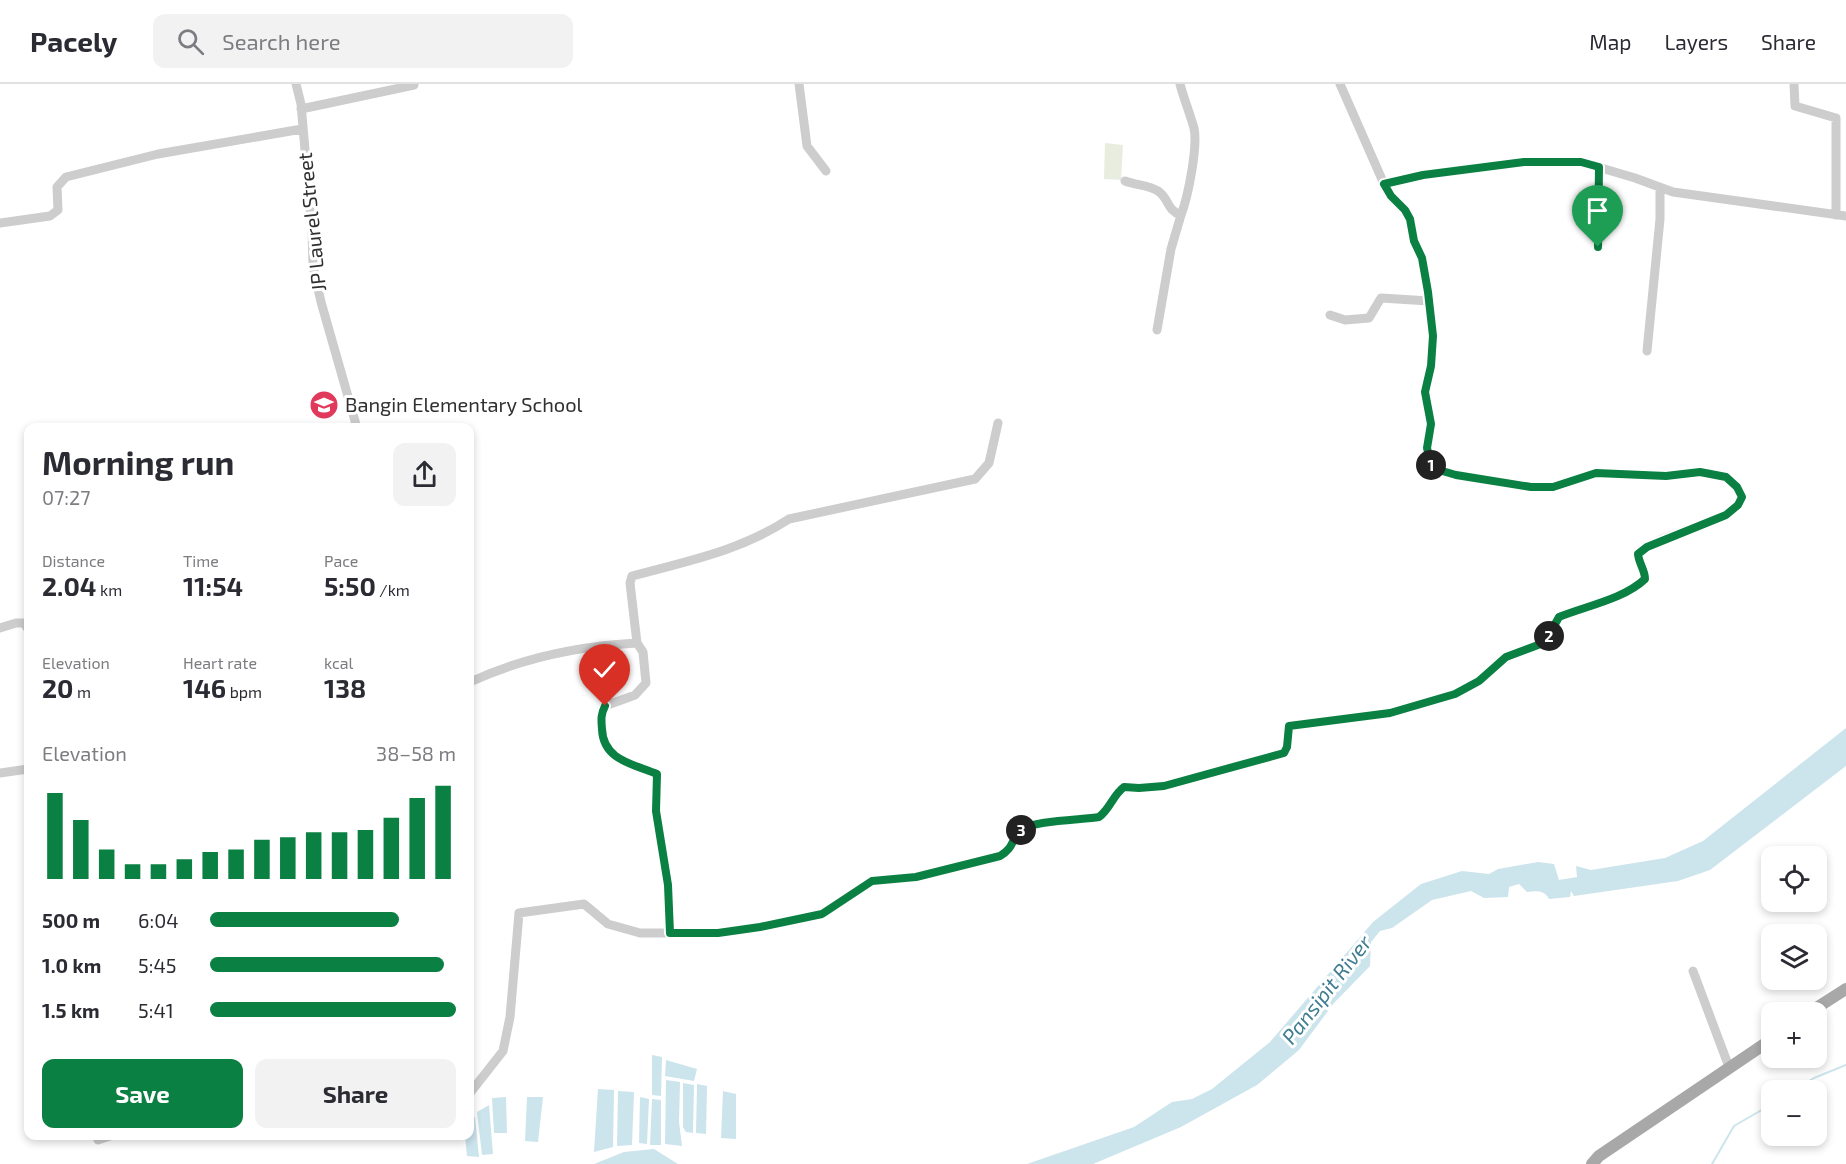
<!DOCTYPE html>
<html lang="en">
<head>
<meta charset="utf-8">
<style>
	body { margin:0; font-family:"Exo 2",sans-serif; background:#f2f2f3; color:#2b2b33; height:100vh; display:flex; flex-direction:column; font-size:22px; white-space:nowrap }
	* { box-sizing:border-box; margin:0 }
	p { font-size:20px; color:#7c7c81 }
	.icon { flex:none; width:33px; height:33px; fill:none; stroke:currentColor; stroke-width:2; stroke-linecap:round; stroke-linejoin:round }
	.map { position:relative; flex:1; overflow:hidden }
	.panel { position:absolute; left:24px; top:339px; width:450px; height:717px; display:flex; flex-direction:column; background:#fff; border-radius:12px; box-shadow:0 3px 9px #0003 }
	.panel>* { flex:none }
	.buttons { position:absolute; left:1761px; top:762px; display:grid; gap:12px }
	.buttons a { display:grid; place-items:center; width:66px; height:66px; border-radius:12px; background:#fff; box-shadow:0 3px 9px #0003; font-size:30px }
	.pin { position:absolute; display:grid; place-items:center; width:51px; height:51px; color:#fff; margin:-62px -26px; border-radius:50% 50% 50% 0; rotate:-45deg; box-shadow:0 0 6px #0007 }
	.pin .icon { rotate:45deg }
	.km { position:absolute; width:30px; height:30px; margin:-15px; border-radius:50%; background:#222; color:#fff; font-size:16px; line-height:30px; text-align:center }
	.round { display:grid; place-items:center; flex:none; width:63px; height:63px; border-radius:12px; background:#f2f2f3 }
	.overview { display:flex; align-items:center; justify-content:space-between; height:102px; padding:0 18px }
	h1 { font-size:33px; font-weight:700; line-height:45px }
	.metrics { display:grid; grid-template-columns:repeat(3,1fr); gap:9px; height:102px; padding:6px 18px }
	.metrics div { display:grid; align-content:center }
	.metrics b { font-size:26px; font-weight:700 }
	.metrics small { font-size:16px; font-weight:400 }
	.metrics p { font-size:16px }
	.chart { height:168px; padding:12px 18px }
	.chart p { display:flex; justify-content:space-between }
	.chart svg { width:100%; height:108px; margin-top:6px; stroke:#0b8043; stroke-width:6 }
	.cta { display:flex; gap:12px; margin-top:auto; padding:12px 18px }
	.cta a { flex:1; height:69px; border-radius:12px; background:#0b8043; color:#fff; font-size:24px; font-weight:700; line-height:69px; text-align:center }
	.cta a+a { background:#f2f2f3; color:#2b2b33 }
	ul { padding:0 18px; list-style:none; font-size:20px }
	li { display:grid; grid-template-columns:96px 72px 1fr; align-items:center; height:45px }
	li i { height:15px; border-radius:8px; background:#0b8043 }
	header { display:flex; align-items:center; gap:36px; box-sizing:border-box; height:84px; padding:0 30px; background:#fff; border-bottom:2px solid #e1e1e2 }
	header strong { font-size:28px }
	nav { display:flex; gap:33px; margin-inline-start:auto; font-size:21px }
	.search { width:420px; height:54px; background:#f2f2f3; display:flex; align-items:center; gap:15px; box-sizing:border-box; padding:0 21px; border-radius:12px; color:#7c7c81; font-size:22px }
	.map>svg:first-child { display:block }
	.green { fill:#e8eddf }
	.water { fill:#cce4ec }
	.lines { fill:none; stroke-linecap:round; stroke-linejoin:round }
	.stream { stroke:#cce4ec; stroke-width:2 }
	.minor { stroke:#cdcdcd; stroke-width:9 }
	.major { stroke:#a8a8a8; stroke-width:12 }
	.route-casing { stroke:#fff; stroke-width:12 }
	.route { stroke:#0b8043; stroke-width:8 }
	.labels { text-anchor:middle; stroke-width:6; stroke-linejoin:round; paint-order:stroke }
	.street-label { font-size:20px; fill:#303030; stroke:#fff }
	.poi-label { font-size:20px; fill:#303030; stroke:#fff; text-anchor:start }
	.water-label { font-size:21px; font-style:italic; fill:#407d91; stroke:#fff }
</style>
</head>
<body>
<header>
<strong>Pacely</strong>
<div class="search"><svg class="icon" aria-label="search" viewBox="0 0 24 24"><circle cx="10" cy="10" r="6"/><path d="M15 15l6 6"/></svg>Search here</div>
<nav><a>Map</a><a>Layers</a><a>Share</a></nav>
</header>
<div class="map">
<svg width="1846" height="1080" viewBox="0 0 1846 1080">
	<rect width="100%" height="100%" fill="#fff"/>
	<!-- green -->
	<path class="green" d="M1105,59l18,2 -2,35 -17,-1z"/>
	<!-- water -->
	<path class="water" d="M1846,644v38l-136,104 -32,11 -104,15 -3,-5 -1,6 -21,2c-5,-9 -12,-8 -22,-7l-8,-8 -10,3 -1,10 -24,1 -13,-7 -39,9 -40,28 -12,3 -9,11 -1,24 -36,37 -35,47 -42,35 -76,42 -88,37h-66l107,-37 38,-25 20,-3 20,-10 58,-47 103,-120 48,-38 41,-13 27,3 9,-5 40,-7 16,2 5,16 18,-3 -1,-11 15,4 74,-12 38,-17z
		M652,971l10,2 -1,39 -9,-1z
		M666,976l31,9 -3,12 -29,-5z
		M666,996l14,2 -1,40 3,24 -17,-2z
		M683,999l11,2 -1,48 -7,-1 -3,-5z
		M697,1000l10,2 -1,48 -10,-1z
		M598,1005l16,1 -1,57 -19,5z
		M618,1007l16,1 -2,53 -15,1z
		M723,1007l13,3v45l-15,-1z
		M506,1013l1,36h-13l-2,-35z
		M527,1013h16l-5,45 -13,-1z
		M640,1013l9,2 -2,45 -8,-1z
		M652,1015l9,1v45h-11z
		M489,1021l4,49 -11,1 -5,-43z
		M475,1033l4,40 -12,-1 -2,-20h5v-18z
		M654,1065l24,15h-84l30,-12z"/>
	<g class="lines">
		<!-- stream -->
		<path class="stream" d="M1794,1006l20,-12 32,-13
			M1712,1080l22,-38 38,-22"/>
		<!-- minor -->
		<path class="minor" d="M296,0l5,20 11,126 1,36 8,36 36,126
			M799,0l8,62 19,25
			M1794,0l1,22 41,12v97
			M301,25l113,-24
			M1125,97c10,4 24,4 33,10 11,7 8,19 23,24 7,-18 17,-68 13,-87 -4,-14 -10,-29 -14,-44
			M1384,100l39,-9 101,-13h57l54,16 38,14 173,24
			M0,139l50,-7 8,-6 -1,-23 9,-10 92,-23 144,-25
			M1598,163l1,-80
			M1330,231l15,5 24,-2 12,-20 48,3
			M1157,246l14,-81 10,-34
			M1647,267l13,-132v-32
			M0,544l16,-5h8l4,6
			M637,559l-7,-60 2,-7c56,-15 108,-25 157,-57l186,-40 14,-16 9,-40
			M470,598c52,-24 110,-36 167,-39l6,9 3,31 -11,12 -30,11c-4,8 -4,13 -3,23 1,31 30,35 55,45l-1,37 12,74 2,48h48l42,-6 62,-13 49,-33 45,-4 85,-20c13,-9 10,-17 19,-26 12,-11 61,-11 79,-14 11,-8 14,-22 25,-30l15,1 25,-2 120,-33 3,-6 2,-21 101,-13 65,-19 24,-13 27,-24 32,-12 11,-10 10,-18c27,-11 65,-18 86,-38 0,-9 -7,-15 -7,-25l9,-7 15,-8 64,-24 12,-10 4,-8 -5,-10 -11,-10 -26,-5 -34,4 -69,-3 -44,14h-22l-75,-12 -24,-7 -5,-20 4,-24 -6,-32 6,-26 2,-30 -5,-44 -6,-34 -8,-17 -4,-22 -5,-9 -14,-14 -7,-12 -44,-100
			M0,689l28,-4
			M1693,887l36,96
			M470,1009l33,-42 7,-34 9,-104 65,-9 24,20 32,9h30
			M98,1056l12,-4"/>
		<!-- major -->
		<path class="major" d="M1810,928l36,-23
			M1592,1080l7,-8 173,-117"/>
	</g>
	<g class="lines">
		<!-- route casing -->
		<g class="route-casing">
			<path id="route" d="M605,622c-4,8 -4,13 -3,23 1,31 31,35 55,45l-1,37 12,74 2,48h48l42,-6 62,-13 50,-33 44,-4 84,-21c14,-8 11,-16 20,-25 12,-11 62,-11 79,-14 11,-8 14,-22 25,-30l15,1 25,-2 120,-33 3,-6 2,-21 101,-13 65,-19 24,-13 27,-24 32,-12 11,-10 10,-18c27,-11 65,-18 86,-38 0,-9 -6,-15 -7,-25l9,-7 79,-32 12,-10 4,-8 -5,-10 -11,-10 -26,-5 -34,4 -70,-3 -43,14h-22l-75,-12 -24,-7 -5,-20 4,-24 -6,-32 6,-26 2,-30 -5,-44 -6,-34 -8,-17 -4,-22 -5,-9 -14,-14 -7,-12 39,-9 101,-13h57l18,5 -1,80"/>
		</g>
		<!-- route -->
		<use href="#route" class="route"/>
	</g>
	<!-- icons -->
	<defs>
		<g id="school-disc" transform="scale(1.5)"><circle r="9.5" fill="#e1395c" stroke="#fff"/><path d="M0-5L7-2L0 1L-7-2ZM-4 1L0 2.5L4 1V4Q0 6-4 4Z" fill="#fff"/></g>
	</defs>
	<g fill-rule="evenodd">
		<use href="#school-disc" x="324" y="321"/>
	</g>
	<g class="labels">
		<!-- street labels -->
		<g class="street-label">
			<text transform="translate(312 138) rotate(-96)" y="7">JP Laurel Street</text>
		</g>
		<!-- poi labels -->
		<g class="poi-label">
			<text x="345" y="328">Bangin Elementary School</text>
		</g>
		<!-- water labels -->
		<g class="water-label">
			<text transform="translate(1327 906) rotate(-52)" y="7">Pansipit River</text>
		</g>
	</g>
</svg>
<div class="buttons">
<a><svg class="icon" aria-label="locate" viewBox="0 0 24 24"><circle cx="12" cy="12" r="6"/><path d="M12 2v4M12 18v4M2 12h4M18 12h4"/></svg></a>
<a><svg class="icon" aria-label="layers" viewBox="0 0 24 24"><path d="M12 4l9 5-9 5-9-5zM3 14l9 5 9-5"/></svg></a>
<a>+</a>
<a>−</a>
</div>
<div class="pin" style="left:1598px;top:163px;background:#1e9e55"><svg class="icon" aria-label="arrive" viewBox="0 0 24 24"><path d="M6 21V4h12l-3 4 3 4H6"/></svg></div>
<div class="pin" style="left:605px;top:622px;background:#d93025"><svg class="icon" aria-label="check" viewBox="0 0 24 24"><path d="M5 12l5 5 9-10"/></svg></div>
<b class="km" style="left:1431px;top:381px">1</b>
<b class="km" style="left:1549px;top:552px">2</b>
<b class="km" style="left:1021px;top:746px">3</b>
<section class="panel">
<div class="overview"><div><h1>Morning run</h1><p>07:27</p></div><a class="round"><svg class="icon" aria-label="share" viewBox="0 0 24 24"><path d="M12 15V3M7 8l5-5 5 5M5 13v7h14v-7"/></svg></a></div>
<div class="metrics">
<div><p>Distance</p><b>2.04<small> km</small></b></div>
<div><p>Time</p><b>11:54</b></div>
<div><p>Pace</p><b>5:50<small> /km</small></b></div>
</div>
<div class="metrics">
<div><p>Elevation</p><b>20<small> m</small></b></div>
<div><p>Heart rate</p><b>146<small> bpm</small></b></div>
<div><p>kcal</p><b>138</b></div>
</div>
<div class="chart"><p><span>Elevation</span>38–58 m</p>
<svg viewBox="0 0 160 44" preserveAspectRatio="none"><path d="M5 44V9M15 44V20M25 44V32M35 44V38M45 44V38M55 44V36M65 44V33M75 44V32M85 44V28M95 44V27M105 44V25M115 44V25M125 44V24M135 44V19M145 44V11M155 44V6"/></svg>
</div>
<ul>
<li><b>500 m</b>6:04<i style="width:77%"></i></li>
<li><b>1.0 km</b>5:45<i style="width:95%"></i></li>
<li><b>1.5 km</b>5:41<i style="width:100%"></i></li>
</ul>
<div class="cta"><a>Save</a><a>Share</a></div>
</section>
</div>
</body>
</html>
